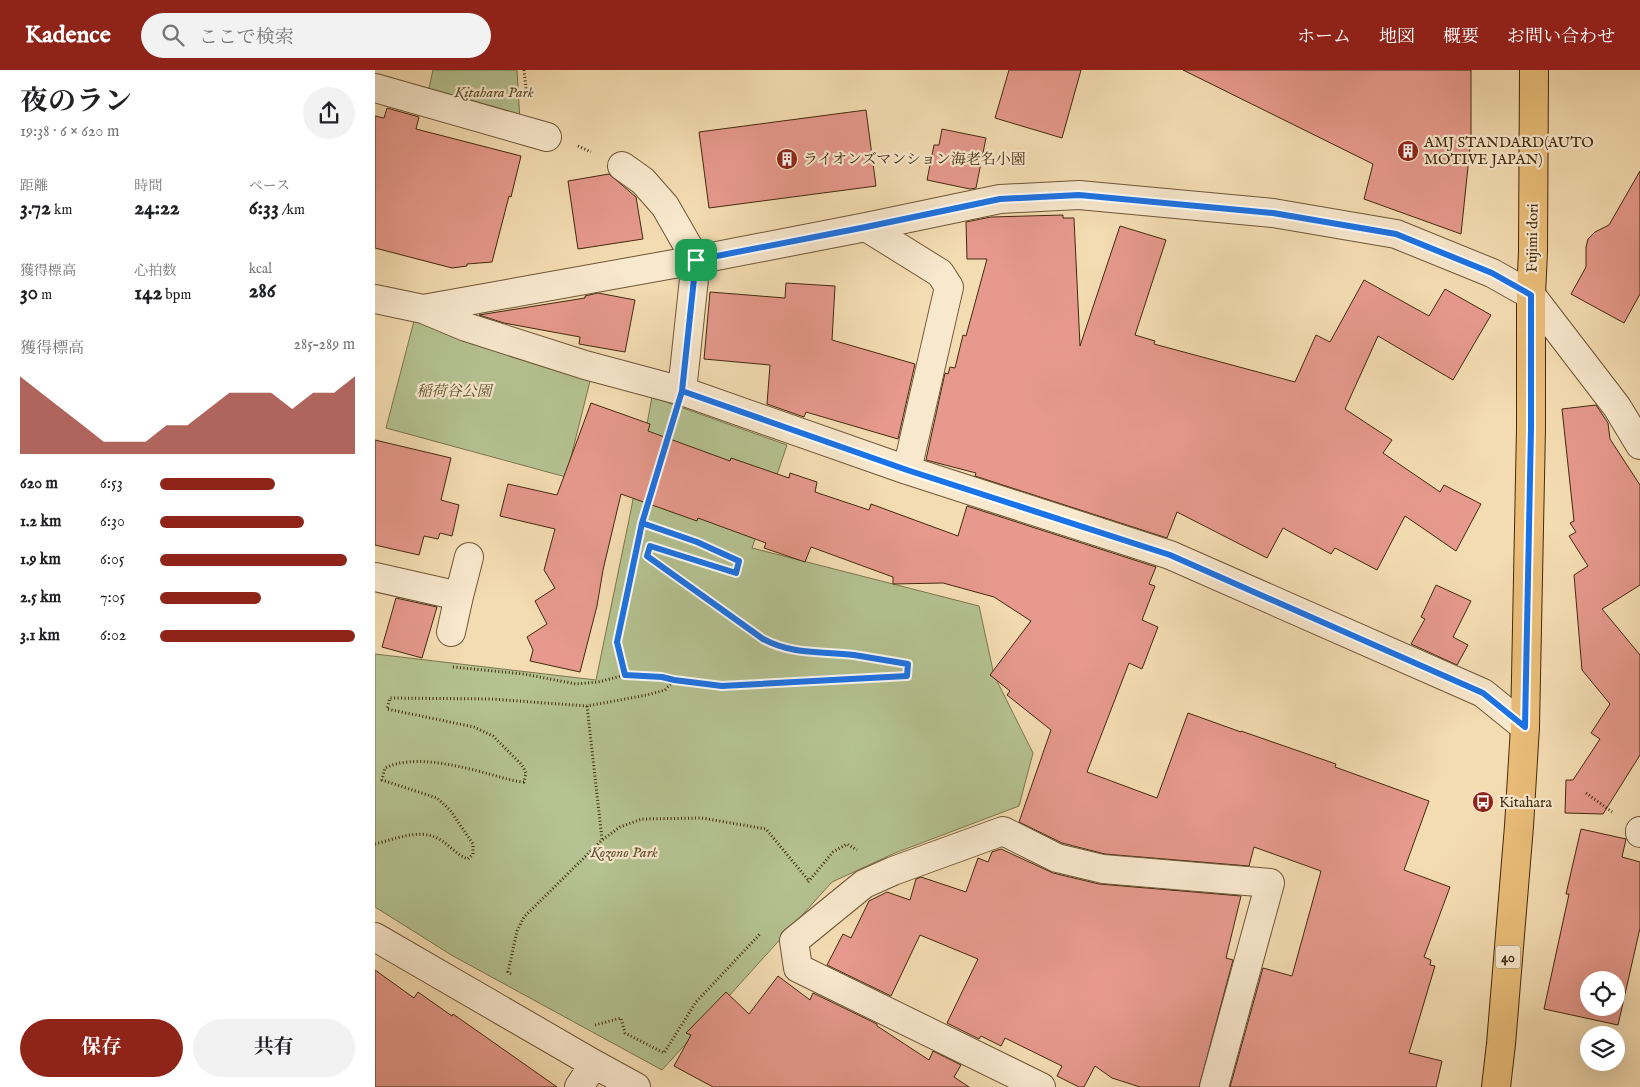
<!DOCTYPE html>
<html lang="ja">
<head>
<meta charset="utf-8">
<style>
	body { margin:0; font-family:"IM FELL English","Noto Serif JP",serif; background:#f2f2f2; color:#202124; height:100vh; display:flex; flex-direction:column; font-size:19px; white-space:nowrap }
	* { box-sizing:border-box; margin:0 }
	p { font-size:16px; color:#757577 }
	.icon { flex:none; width:28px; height:28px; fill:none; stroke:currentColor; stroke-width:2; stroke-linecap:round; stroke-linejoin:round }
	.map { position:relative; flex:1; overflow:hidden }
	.details { display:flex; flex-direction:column; background:#fff; width:375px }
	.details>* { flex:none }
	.fabs { position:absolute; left:1205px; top:901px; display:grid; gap:10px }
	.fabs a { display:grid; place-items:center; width:45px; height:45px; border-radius:50%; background:#fff; box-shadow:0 5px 20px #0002; font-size:25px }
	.pin { position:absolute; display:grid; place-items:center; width:42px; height:42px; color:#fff; margin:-21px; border-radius:10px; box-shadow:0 2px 8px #0006 }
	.round { display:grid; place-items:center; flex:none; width:52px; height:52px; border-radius:26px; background:#f2f2f2 }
	.overview { display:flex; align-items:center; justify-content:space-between; height:85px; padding:0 20px }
	h1 { font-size:28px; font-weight:700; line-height:38px }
	.metrics { display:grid; grid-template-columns:repeat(3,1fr); gap:8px; height:85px; padding:5px 20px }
	.metrics div { display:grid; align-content:center }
	.metrics b { font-size:21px; font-weight:700 }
	.metrics small { font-size:14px; font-weight:400 }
	.metrics p { font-size:14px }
	.chart { height:140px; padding:10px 20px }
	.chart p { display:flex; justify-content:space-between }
	.chart svg { width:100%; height:90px; margin-top:5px; fill:#8f2418; opacity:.7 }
	.button { display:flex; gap:10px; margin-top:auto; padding:10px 20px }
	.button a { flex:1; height:58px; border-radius:30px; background:#8f2418; color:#fff; font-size:20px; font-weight:700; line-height:58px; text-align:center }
	.button a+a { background:#f2f2f2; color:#202124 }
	ul { padding:0 20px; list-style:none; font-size:16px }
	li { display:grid; grid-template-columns:80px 60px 1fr; align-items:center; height:38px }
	li i { height:12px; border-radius:6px; background:#8f2418 }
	header { display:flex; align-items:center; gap:30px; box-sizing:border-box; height:70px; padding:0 25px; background:#8f2418; color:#fff }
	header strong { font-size:24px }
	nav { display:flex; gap:28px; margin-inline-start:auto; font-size:18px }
	.search { width:350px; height:45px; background:#f2f2f2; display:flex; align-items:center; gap:12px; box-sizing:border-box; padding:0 18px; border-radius:28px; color:#757577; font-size:19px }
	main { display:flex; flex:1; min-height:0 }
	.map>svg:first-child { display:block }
	.green { fill:#b5c291; stroke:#7c764e }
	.building { fill:#e6998c; stroke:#422a0c; fill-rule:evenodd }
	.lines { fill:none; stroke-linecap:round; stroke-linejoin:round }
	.minor-casing { stroke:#6e5636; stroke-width:30 }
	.major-casing { stroke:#422a0c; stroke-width:30 }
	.path { stroke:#422a0c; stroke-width:3; stroke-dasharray:1 2.5; stroke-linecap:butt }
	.minor { stroke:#f8e8cd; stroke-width:28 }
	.major { stroke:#eabe79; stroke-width:28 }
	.route-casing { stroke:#fff; stroke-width:10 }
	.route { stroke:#1a73e8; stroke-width:6 }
	.labels { text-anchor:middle; stroke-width:4.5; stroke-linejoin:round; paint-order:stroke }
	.shield { fill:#f8e8cd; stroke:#796346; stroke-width:1 }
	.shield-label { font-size:14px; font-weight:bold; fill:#422a0c }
	.park-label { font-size:15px; font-style:italic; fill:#5f502d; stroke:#f8e8cd }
	.poi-label { font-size:15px; fill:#422a0c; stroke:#f8e8cd; text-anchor:start }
	.street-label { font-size:15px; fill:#422a0c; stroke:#f8e8cd }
</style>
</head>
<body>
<header>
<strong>Kadence</strong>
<div class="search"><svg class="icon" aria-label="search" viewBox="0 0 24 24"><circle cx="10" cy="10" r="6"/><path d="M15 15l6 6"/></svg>ここで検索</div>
<nav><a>ホーム</a><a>地図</a><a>概要</a><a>お問い合わせ</a></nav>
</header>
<main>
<section class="details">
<div class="overview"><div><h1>夜のラン</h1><p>19:38 · 6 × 620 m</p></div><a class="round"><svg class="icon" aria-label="share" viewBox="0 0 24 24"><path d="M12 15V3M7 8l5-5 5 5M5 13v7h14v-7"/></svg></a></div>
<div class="metrics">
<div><p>距離</p><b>3.72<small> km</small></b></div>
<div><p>時間</p><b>24:22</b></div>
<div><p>ペース</p><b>6:33<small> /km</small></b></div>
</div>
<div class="metrics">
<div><p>獲得標高</p><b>30<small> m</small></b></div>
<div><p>心拍数</p><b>142<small> bpm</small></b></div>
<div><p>kcal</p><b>286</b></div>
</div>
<div class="chart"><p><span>獲得標高</span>285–289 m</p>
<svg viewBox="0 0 160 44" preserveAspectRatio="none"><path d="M0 44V6L10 14L20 22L30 30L40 38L50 38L60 38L70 30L80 30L90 22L100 14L110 14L120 14L130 22L140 14L150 14L160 6V44z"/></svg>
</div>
<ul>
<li><b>620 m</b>6:53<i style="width:59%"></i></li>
<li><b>1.2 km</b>6:30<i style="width:74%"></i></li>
<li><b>1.9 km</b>6:05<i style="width:96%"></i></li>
<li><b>2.5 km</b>7:05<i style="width:52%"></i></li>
<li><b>3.1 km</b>6:02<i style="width:100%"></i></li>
</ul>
<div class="button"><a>保存</a><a>共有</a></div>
</section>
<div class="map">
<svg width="1265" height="1017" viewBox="0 0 1265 1017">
	<rect width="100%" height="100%" fill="#f4dcb2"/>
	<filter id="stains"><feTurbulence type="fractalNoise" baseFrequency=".004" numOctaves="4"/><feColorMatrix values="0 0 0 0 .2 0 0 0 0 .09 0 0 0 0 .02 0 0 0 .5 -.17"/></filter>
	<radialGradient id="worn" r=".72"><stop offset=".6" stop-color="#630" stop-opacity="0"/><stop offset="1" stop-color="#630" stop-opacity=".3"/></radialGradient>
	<!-- green -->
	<path class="green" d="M58,0h84l3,51 -93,-24z
		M39,251l177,56 -25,100 -180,-49z
		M277,327l135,48 -35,103 227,58 15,69 39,78 -14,53 -124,47 -63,29 -170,188 -209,-114 -78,-49v-253l221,26 35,-170z"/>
	<!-- building -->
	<path class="building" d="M634,0h72l-19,68 -67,-20z
		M808,0h288v68l-10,96 -97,-35 9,-35z
		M12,38l32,9 -3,12 105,27 -10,41 -2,-1 -17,66 -25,2v2l-15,2 -77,-20v-132l9,2z
		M491,40l10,76 -167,22 -10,-76z
		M567,59l44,9 -10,50 -6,1 -43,-9 7,-35h5z
		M1265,101v123l-16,29 -53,-29 15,-27v-20l2,-8 7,-7 14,-7z
		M234,104l27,23 7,42 -65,10 -10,-68z
		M688,145v3h11l6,128 40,-120 46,14 -31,95 20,6 -1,3 141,38 21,-47 14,7 34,-62 65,36 16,-27 46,26 -38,65 -75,-44 -33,73 47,31 -9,13 57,39 4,-7 37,19 -25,47 -51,-35 -28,54 -42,-22 -4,6 -48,-26 -16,30 -90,-46 -10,26 -192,-62 1,-3 -50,-13 19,-87 3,1 2,-7 5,1 8,-33 3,1 21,-77h-20l-1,-37 25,-5z
		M411,213l49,3 -3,54 83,24 -17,75 -92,-27 -2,5 -37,-13 3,-39 -66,-6 6,-67 75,6z
		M223,223l37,7 -10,52 -46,-8 1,-7 -76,-14 -25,-8 106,-17v-2z
		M216,333l59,21 -2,7 82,30 1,-3 58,20 1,-5 27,9 -2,10 54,18 2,-6 87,32 9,-30 189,61 -7,17 6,2 -13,34 16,7 -16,42 -13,-6 -42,109 70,26 31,-85 53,19v-1l95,33 -1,3 94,34 -25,69 46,17 -26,70 7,3 -1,5 5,1 -26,87 33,8 -6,26h-206l33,-119 29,8 29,-105 -67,-24 -5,19 -144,-12 -43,-11 -43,-21 32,-92 -44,-35 3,-4 -20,-16 41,-54 -37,-24 -51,-14 -50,1v-7l-82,-30 -6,15 -41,-14 2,-5 -68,-25 -1,3 -76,-27 -18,76 -6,36 -17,66 -50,-11 3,-11 -6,-13 20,-13 -12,-23 20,-13 -11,-18 11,-41 -55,-13 8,-32 49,11z
		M1221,335l12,18 2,16 30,46v100l-38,24 38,46v100l-37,59 -38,-1 1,-33h7l27,-41 -9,-6 19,-29 -28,-34 -8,-95 14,-9 -19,-30 7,-4 -6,-9 4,-2 -12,-112z
		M0,370l76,18 -10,42 18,5 -7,31 -12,-3 -2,6 -14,-3 -5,19 -44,-10z
		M1061,515l35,16 -18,36 15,8 -11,20 -46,-21 14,-25 -4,-2z
		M21,528l41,9 -15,51 -40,-11z
		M1206,759l45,10 -4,18 18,5v66l-22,97 -74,-16 25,-115h-3zM1214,910h27v28h-27z
		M626,779l52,24 46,11 142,12 -15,62 7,2 -34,127h-59l-28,-9 -17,-12 -11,21h-5l-22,-11 5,-10 -57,-28 -4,8 -20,-10 -2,3 -32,-16 31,-64 -58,-24 -29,61 -64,-31 16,-31 8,4 18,-37 18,-9 23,8 6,-21 5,-2 45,15 12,-34 10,4 4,-10z
		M0,900l39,28 4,-6 34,24 1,-2 104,73h-182z
		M403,906l32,24 3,-7 64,31v2l52,34 4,-9 28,14 -7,12 15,10h-256l-39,-21 17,-31 -5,-2 40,-41 23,22z"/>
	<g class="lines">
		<!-- minor casing -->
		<g class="minor-casing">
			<path id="minor" d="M0,18l172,49
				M247,96l21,15 22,25 31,54 -14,131
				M491,157l74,46 9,14 -42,183
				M0,229l48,10 273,-49 170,-33 134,-28 79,-4 194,18 123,21 96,39 39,22 86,112 23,38
				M48,239l43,18 119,38 97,26 225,79 263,85 313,138 42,34
				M0,507l84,19 10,-39
				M76,562l8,-36
				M1265,761v2
				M0,867l219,127 42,23
				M204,1017l15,-23
				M666,1017l-243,-119 -4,-27 70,-57 29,-13 110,-40 54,27 46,11 167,14 -56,204"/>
		</g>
		<!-- major casing -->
		<g class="major-casing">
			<path id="major" d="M1121,1017l5,-43 18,-218 6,-99 6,-299v-133l2,-43 1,-182"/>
		</g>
		<!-- path -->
		<path class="path" d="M149,0l3,27
			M203,76l13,6
			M78,597l71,7 52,10 22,-2 27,-7 37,2 12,3 48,6 185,-10 1,-12c-18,-3 -36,-6 -54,-9 -32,-4 -62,0 -91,-16l-116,-82 3,-11 86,27 3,-12 -42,-19 -55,-19 30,-100
			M250,605l-8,-33 25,-119
			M212,636l15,133
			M1211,723l26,19
			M0,774c20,-5 45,-16 64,-5 11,6 17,16 29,20l5,-5v-10l-23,-34 -13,-12 -55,-18 3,-12c28,-14 75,-2 104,6 12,3 22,7 35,8l2,-9 -4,-8 -29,-29 -19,-9 -87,-18 3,-11 101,1 96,7 60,-11 18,-5 9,-10
			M433,812l25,-30 14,-8 10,6
			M136,904l-3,-2 9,-41 7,-14 78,-77 18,-13 22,-8 60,-1 64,11 43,52
			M220,955l26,-7 4,15 39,20 32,-51 64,-68"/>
		<!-- minor -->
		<use href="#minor" class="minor"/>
		<!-- major -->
		<use href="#major" class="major"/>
	</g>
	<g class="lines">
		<!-- route casing -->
		<g class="route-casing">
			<path id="route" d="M321,190l-14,131 -40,132 -25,119 8,33 37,2 12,3 48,6 185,-10 1,-12c-18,-3 -36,-6 -54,-9 -32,-4 -62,0 -91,-16l-116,-83 3,-10 86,27 3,-12 -42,-19 -55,-19 40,-132 225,79 263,85 313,138 42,34 6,-299v-133l-39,-22 -96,-39 -123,-21 -194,-18 -79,4 -134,28 -170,33"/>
		</g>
		<!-- route -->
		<use href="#route" class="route"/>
	</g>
	<!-- icons -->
	<defs>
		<g id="building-disc" transform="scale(1.125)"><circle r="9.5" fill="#8f2418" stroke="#f8e8cd"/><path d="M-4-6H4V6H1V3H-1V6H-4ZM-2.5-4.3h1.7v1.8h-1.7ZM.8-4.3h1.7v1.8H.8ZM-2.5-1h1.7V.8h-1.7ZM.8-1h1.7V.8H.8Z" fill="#fff"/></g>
		<g id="bus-disc" transform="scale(1.125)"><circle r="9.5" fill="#8f2418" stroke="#f8e8cd"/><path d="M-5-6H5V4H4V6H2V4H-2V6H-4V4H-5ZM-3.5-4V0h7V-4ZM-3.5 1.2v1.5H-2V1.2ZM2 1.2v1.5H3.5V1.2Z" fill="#fff"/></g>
	</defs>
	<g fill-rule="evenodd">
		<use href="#building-disc" x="1033" y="81"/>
		<use href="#building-disc" x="412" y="89"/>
		<use href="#bus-disc" x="1108" y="732"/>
	</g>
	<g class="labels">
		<!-- shield labels -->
		<rect class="shield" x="1120.5" y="875.5" width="25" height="23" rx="4"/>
		<g class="shield-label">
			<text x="1133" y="892">40</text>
		</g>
		<!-- park labels -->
		<g class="park-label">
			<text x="119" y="27">Kitahara Park</text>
			<text x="79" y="326">稲荷谷公園</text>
			<text x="249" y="787">Kozono Park</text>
		</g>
		<!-- poi labels -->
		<g class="poi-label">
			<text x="1049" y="77">AMJ STANDARD(AUTO<tspan x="1049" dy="17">MOTIVE JAPAN)</tspan></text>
			<text x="428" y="94">ライオンズマンション海老名小園</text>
			<text x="1124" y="737">Kitahara</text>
		</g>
		<!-- street labels -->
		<g class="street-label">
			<text transform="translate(1157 168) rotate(-89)" y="5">Fujimi dori</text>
		</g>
	</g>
	<rect width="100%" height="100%" filter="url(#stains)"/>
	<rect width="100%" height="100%" fill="url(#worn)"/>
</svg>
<div class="fabs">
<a><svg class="icon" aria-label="locate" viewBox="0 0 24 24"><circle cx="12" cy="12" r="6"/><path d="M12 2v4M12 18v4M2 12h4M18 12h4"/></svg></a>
<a><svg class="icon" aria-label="layers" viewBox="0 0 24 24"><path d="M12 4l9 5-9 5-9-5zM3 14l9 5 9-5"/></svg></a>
</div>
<div class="pin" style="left:321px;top:190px;background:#1e9e55"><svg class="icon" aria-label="arrive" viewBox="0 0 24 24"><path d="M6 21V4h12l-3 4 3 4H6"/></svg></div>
</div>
</main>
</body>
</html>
